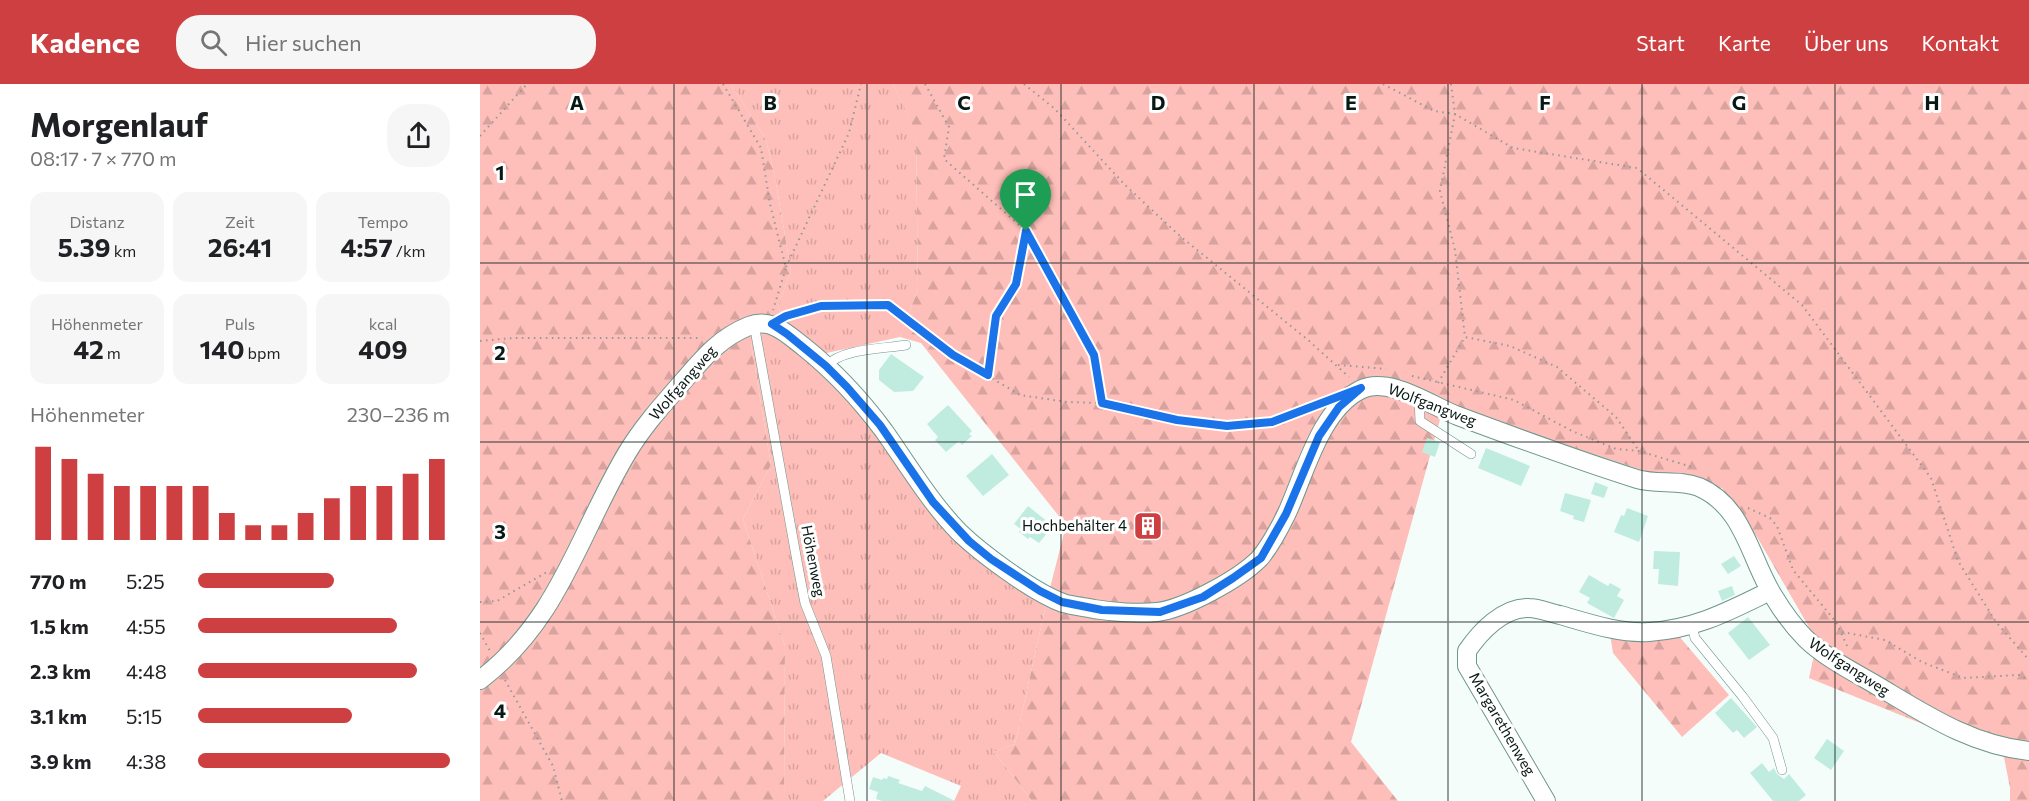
<!DOCTYPE html>
<html lang="de">
<head>
<meta charset="utf-8">
<style>
	body { margin:0; font-family:Commissioner,sans-serif; background:#f6f6f6; color:#202124; height:100vh; display:flex; flex-direction:column; font-size:22px; white-space:nowrap }
	* { box-sizing:border-box; margin:0 }
	p { font-size:20px; color:#757577 }
	.icon { flex:none; width:33px; height:33px; fill:none; stroke:currentColor; stroke-width:2; stroke-linecap:round; stroke-linejoin:round }
	.map { position:relative; flex:1; overflow:hidden }
	.details { display:flex; flex-direction:column; background:#fff; width:480px }
	.details>* { flex:none }
	.pin { position:absolute; display:grid; place-items:center; width:51px; height:51px; color:#fff; margin:-62px -26px; border-radius:50% 50% 50% 0; rotate:-45deg; box-shadow:0 0 6px #0007 }
	.pin .icon { rotate:45deg }
	.round { display:grid; place-items:center; flex:none; width:63px; height:63px; border-radius:24px; background:#f6f6f6 }
	.summary { display:flex; align-items:center; justify-content:space-between; height:102px; padding:0 30px }
	h1 { font-size:33px; font-weight:700; line-height:45px }
	.stats { display:grid; grid-template-columns:repeat(3,1fr); gap:9px; height:102px; padding:6px 30px }
	.stats div { display:grid; align-content:center; border-radius:15px; background:#f6f6f6; text-align:center }
	.stats b { font-size:26px; font-weight:700 }
	.stats small { font-size:16px; font-weight:400 }
	.stats p { font-size:16px }
	.chart { height:168px; padding:12px 30px }
	.chart p { display:flex; justify-content:space-between }
	.chart svg { width:100%; height:108px; margin-top:6px; stroke:#ce3f41; stroke-width:6 }
	ul { padding:0 30px; list-style:none; font-size:20px }
	li { display:grid; grid-template-columns:96px 72px 1fr; align-items:center; height:45px }
	li i { height:15px; border-radius:8px; background:#ce3f41 }
	header { display:flex; align-items:center; gap:36px; box-sizing:border-box; height:84px; padding:0 30px; background:#ce3f41; color:#fff }
	header strong { font-size:28px }
	nav { display:flex; gap:33px; margin-inline-start:auto; font-size:21px }
	.search { width:420px; height:54px; background:#f6f6f6; display:flex; align-items:center; gap:15px; box-sizing:border-box; padding:0 21px; border-radius:24px; color:#757577; font-size:22px }
	main { display:flex; flex:1; min-height:0 }
	.map>svg:first-child { display:block }
	.grass { fill:url(#grass-tufts) }
	.forest { fill:url(#forest-firs) }
	.building { fill:#c0ece0 }
	.lines { fill:none; stroke-linecap:round; stroke-linejoin:round }
	.lane-casing { stroke:#6e978c; stroke-width:10 }
	.street-casing { stroke:#6e978c; stroke-width:20 }
	.path { stroke:#909b98; stroke-width:2; stroke-dasharray:1.5 4.5; stroke-linecap:butt }
	.lane { stroke:#fff; stroke-width:9 }
	.street { stroke:#fff; stroke-width:18 }
	.route-casing { stroke:#fff; stroke-width:12 }
	.route { stroke:#1a73e8; stroke-width:8 }
	.grid { fill:none; stroke:#081814; stroke-width:1.5; stroke-opacity:0.55 }
	.labels { text-anchor:middle; stroke-width:6; stroke-linejoin:round; paint-order:stroke }
	.street-label { font-size:15px; fill:#081814; stroke:#fff }
	.poi-label { font-size:15px; fill:#081814; stroke:#fff; text-anchor:end }
	.grid-label { font-size:20px; text-anchor:middle; font-weight:bold; fill:#081814; stroke:#fff; stroke-width:6; stroke-linejoin:round; paint-order:stroke }
</style>
</head>
<body>
<header>
<strong>Kadence</strong>
<div class="search"><svg class="icon" aria-label="search" viewBox="0 0 24 24"><circle cx="10" cy="10" r="6"/><path d="M15 15l6 6"/></svg>Hier suchen</div>
<nav><a>Start</a><a>Karte</a><a>Über uns</a><a>Kontakt</a></nav>
</header>
<main>
<section class="details">
<div class="summary"><div><h1>Morgenlauf</h1><p>08:17 · 7 × 770 m</p></div><a class="round"><svg class="icon" aria-label="share" viewBox="0 0 24 24"><path d="M12 15V3M7 8l5-5 5 5M5 13v7h14v-7"/></svg></a></div>
<div class="stats">
<div><p>Distanz</p><b>5.39<small> km</small></b></div>
<div><p>Zeit</p><b>26:41</b></div>
<div><p>Tempo</p><b>4:57<small> /km</small></b></div>
</div>
<div class="stats">
<div><p>Höhenmeter</p><b>42<small> m</small></b></div>
<div><p>Puls</p><b>140<small> bpm</small></b></div>
<div><p>kcal</p><b>409</b></div>
</div>
<div class="chart"><p><span>Höhenmeter</span>230–236 m</p>
<svg viewBox="0 0 160 44" preserveAspectRatio="none"><path d="M5 44V6M15 44V11M25 44V17M35 44V22M45 44V22M55 44V22M65 44V22M75 44V33M85 44V38M95 44V38M105 44V33M115 44V27M125 44V22M135 44V22M145 44V17M155 44V11"/></svg>
</div>
<ul>
<li><b>770 m</b>5:25<i style="width:54%"></i></li>
<li><b>1.5 km</b>4:55<i style="width:79%"></i></li>
<li><b>2.3 km</b>4:48<i style="width:87%"></i></li>
<li><b>3.1 km</b>5:15<i style="width:61%"></i></li>
<li><b>3.9 km</b>4:38<i style="width:100%"></i></li>
</ul>
</section>
<div class="map">
<svg width="1549" height="717" viewBox="0 0 1549 717">
	<defs>
		<pattern id="grass-tufts" width="24" height="20" patternUnits="userSpaceOnUse" patternTransform="scale(1.5)"><rect width="24" height="20" fill="#febeb9"/><path d="M3 7l-1-3M5 7V3M7 7l1-3M15 17l-1-3M17 17v-4M19 17l1-3" fill="none" stroke="#d8a39e"/></pattern>
		<pattern id="forest-firs" width="22" height="20" patternUnits="userSpaceOnUse" patternTransform="scale(1.5)"><rect width="22" height="20" fill="#febeb9"/><path d="M5 1l3.5 6h-7zM16 11l3.5 6h-7z" fill="#d8a39e"/></pattern>
	</defs>
	<rect width="100%" height="100%" fill="#f5fdfb"/>
	<!-- grass -->
	<path class="grass" d="M251,0h162l23,49 2,156 -18,48 -78,17 -39,-31 -5,-17 13,-35 -16,-94 -9,-37z
		M290,244l61,49 92,120 124,103 -32,144 -21,8 38,49h-78l7,-15 -80,-33 -58,48h-39l1,-155 -42,-127 28,-54 -20,-122z"/>
	<!-- forest -->
	<path class="forest" d="M0,0h251l35,56 9,37 16,94 -13,35 5,17 -13,5 -19,15 20,122 -28,54 42,127 -1,155h-304z
		M413,0h1136v717h-19v-13l-6,-31 -195,-79 8,-37 -60,-104 -35,-49 -74,-16 -204,-67 -93,337 47,59h-366l-38,-49 21,-8 32,-144 19,-75 -145,-182 -21,-6 18,-48 -2,-155z
		M1130,550l68,1 51,60 -47,42 -69,-84z"/>
	<!-- building -->
	<path class="building" d="M411,270l33,23 -11,14 -19,1 -15,-12v-10z
		M468,321l24,26 -3,3 3,2 -10,9 -3,-4 -13,11 -11,-12 3,-3 -11,-13z
		M947,354l13,4 -5,15 -13,-5z
		M1006,364l44,18 -9,20 -43,-18z
		M512,370l17,21 -26,21 -17,-20z
		M1115,398l13,5 -4,11 -13,-4z
		M1085,409l26,7 -7,22 -11,-3 1,-3 -14,-5z
		M548,422l25,20 -14,17 -9,-6 -2,2 -9,-7 2,-3 -7,-5z
		M1147,424l21,8 -9,26 -25,-10 7,-17 3,1z
		M1174,467l26,1 -2,34 -20,-2 1,-15h-6z
		M1254,472l7,10 -13,8 -7,-10z
		M1109,491l19,11 2,-3 11,6 -4,7 7,4 -10,18 -27,-15 3,-5 -11,-6z
		M1252,502l3,9 -13,6 -4,-10z
		M1268,533l22,28 -21,15 -21,-27z
		M1251,614l26,29 -13,11 -7,-8 -4,3 -18,-20z
		M1347,655l17,12 -13,19 -17,-12z
		M1282,679l7,9 5,-4 3,6 7,5 5,-5 17,21 -7,6h-26l-23,-28z
		M408,692l12,4 -2,3 24,8 3,-5 30,15h-73l-6,-2 2,-7 -9,-3 4,-12 9,3 1,-2 4,1z"/>
	<g class="lines">
		<!-- lane casing -->
		<g class="lane-casing">
			<path id="lane" d="M274,240l45,248 6,31 21,53 24,145
				M346,282c17,-18 57,-17 80,-21
				M939,314l1,23 51,33
				M1212,542l3,12 48,59 30,41 9,32"/>
		</g>
		<!-- street casing -->
		<g class="street-casing">
			<path id="street" d="M0,596c80,-61 98,-145 147,-227 16,-27 38,-51 58,-74 19,-22 36,-42 64,-53 22,-9 38,8 55,21 30,24 57,53 80,84 24,34 46,71 75,101 23,22 74,60 104,71 10,3 21,4 31,6 18,3 45,5 63,3 27,-3 82,-33 102,-53 10,-11 20,-30 27,-44 18,-38 33,-104 74,-125 29,-15 71,16 98,26 59,22 119,44 179,63 20,6 42,0 62,8 46,20 51,73 75,110 9,15 20,30 32,42 20,19 46,32 70,46 49,29 95,60 153,66
				M1066,717l-79,-135v-15c13,-19 36,-44 62,-43 10,0 21,5 31,7 28,8 60,19 89,17 47,-3 80,-21 121,-41"/>
		</g>
		<!-- path -->
		<path class="path" d="M243,0l38,64 9,56 16,64 -13,42
			M445,0l24,43 -5,32 82,72 68,124 8,48
			M544,0l31,25 70,76 55,51 128,104 41,37
			M903,0l51,27 21,3 58,34 124,20 165,137 129,173 27,83 38,61 33,38
			M971,0l4,30 -15,77 15,59 10,87 45,9 47,21 59,50 23,34
			M0,52l47,-52
			M306,183l63,-134 12,-49
			M309,231l32,-9 67,-1 65,50 67,40 47,7 35,1 75,17 50,6 45,-4 49,-19
			M0,257l33,-3h189
			M858,281l48,4
			M508,291l7,-59 21,-32 10,-52
			M932,292l102,24 58,31 44,18 23,2 53,16
			M958,299l27,-46
			M1268,424l22,10 7,8 16,44 43,52 13,28
			M0,518l17,-1 50,-29
			M1362,548l43,8 37,22 41,16 56,-3 10,5
			M0,549l10,18
			M25,596l48,86 9,35"/>
		<!-- lane -->
		<use href="#lane" class="lane"/>
		<!-- street -->
		<use href="#street" class="street"/>
	</g>
	<g class="lines">
		<!-- route casing -->
		<g class="route-casing">
			<path id="route" d="M546,147l68,124 8,48 75,17 50,6 45,-4 89,-34 -22,19 -20,29 -33,78 -25,44 -28,20 -30,19 -43,15 -58,-2 -40,-8 -22,-11 -49,-32 -22,-18 -36,-39 -53,-77 -33,-38 -21,-21 -39,-32 -15,-10 14,-8 35,-10 67,-1 65,50 35,20 8,-59 20,-32z"/>
		</g>
		<!-- route -->
		<use href="#route" class="route"/>
	</g>
	<!-- grid -->
	<path class="grid" d="M194,0v717M387,0v717M581,0v717M774,0v717M968,0v717M1162,0v717M1355,0v717M0,179h1549M0,358h1549M0,538h1549"/>
	<!-- icons -->
	<defs>
		<g id="building-square" transform="scale(1.5)"><rect x="-9" y="-9" width="18" height="18" rx="4" fill="#ce3f41" stroke="#fff"/><path d="M-4-6H4V6H1V3H-1V6H-4ZM-2.5-4.3h1.7v1.8h-1.7ZM.8-4.3h1.7v1.8H.8ZM-2.5-1h1.7V.8h-1.7ZM.8-1h1.7V.8H.8Z" fill="#fff"/></g>
	</defs>
	<g fill-rule="evenodd">
		<use href="#building-square" x="668" y="442"/>
	</g>
	<g class="labels">
		<!-- street labels -->
		<g class="street-label">
			<text transform="translate(203 299) rotate(-49)" y="5">Wolfgangweg</text>
			<text transform="translate(952 321) rotate(21)" y="5">Wolfgangweg</text>
			<text transform="translate(333 477) rotate(79)" y="5">Höhenweg</text>
			<text transform="translate(1369 583) rotate(33)" y="5">Wolfgangweg</text>
			<text transform="translate(1022 640) rotate(60)" y="5">Margarethenweg</text>
		</g>
		<!-- poi labels -->
		<g class="poi-label">
			<text x="647" y="447">Hochbehälter 4</text>
		</g>
	</g>
	<g class="grid-label">
		<text x="97" y="26">A</text>
		<text x="290" y="26">B</text>
		<text x="484" y="26">C</text>
		<text x="678" y="26">D</text>
		<text x="871" y="26">E</text>
		<text x="1065" y="26">F</text>
		<text x="1259" y="26">G</text>
		<text x="1452" y="26">H</text>
		<text x="20" y="96">1</text>
		<text x="20" y="276">2</text>
		<text x="20" y="455">3</text>
		<text x="20" y="634">4</text>
	</g>
</svg>
<div class="pin" style="left:546px;top:147px;background:#1e9e55"><svg class="icon" aria-label="arrive" viewBox="0 0 24 24"><path d="M6 21V4h12l-3 4 3 4H6"/></svg></div>
</div>
</main>
</body>
</html>
